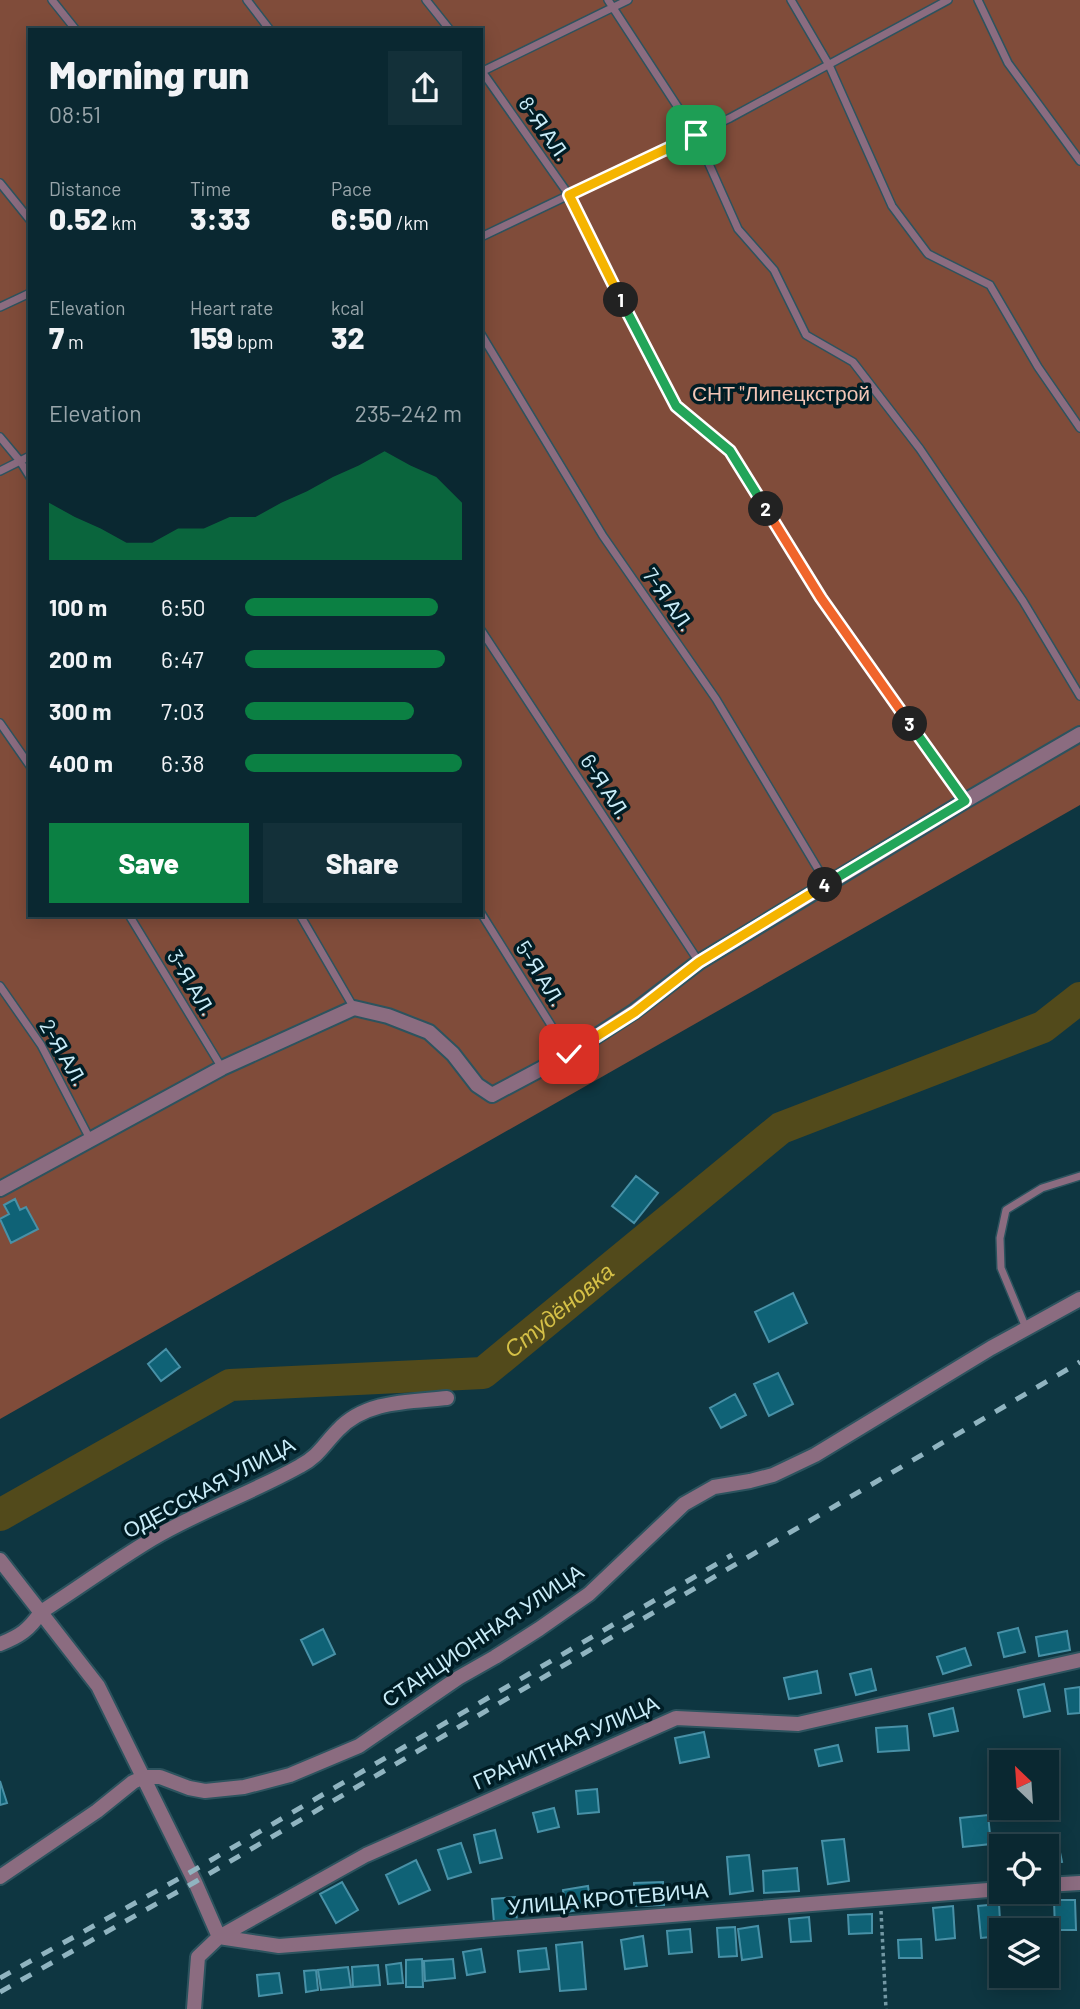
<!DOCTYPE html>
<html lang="en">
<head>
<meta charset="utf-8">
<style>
	body { margin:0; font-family:Barlow,sans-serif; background:#133039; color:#f1f3f6; height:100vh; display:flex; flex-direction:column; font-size:26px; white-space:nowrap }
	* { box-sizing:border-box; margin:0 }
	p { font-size:23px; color:#99a6ab }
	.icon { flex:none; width:38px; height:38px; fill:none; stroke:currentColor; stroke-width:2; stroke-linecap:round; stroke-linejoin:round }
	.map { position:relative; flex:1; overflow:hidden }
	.sheet { position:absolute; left:28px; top:28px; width:455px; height:889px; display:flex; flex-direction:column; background:#0a2831; border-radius:0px; box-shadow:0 4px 18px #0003,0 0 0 2px #2a444d }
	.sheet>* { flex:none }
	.needle { width:46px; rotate:335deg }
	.controls { position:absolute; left:989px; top:1750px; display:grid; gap:14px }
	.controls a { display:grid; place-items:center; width:70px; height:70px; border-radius:0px; background:#0a2831; box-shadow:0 4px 18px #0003,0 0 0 2px #2a444d; font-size:35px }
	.pin { position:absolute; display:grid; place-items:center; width:60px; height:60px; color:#fff; margin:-30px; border-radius:14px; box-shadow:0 4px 10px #0006 }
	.km { position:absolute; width:35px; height:35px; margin:-18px; border-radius:50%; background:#222; color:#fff; font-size:19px; line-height:35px; text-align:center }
	.round { display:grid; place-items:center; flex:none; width:74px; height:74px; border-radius:0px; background:#133039 }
	.head { display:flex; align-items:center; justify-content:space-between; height:119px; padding:0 21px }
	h1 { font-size:38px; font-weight:800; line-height:52px }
	.stats { display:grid; grid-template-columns:repeat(3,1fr); gap:10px; height:119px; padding:7px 21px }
	.stats div { display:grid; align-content:center }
	.stats b { font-size:30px; font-weight:800 }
	.stats small { font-size:19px; font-weight:400 }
	.stats p { font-size:19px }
	.chart { height:196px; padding:14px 21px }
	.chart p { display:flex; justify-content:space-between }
	.chart svg { width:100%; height:126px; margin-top:7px; fill:#0b8043; opacity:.7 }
	.cta { display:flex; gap:14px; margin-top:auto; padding:14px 21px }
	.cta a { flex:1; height:80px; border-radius:0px; background:#0b8043; color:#fff; font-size:28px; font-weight:800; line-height:80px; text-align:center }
	.cta a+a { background:#133039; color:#f1f3f6 }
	ul { padding:0 21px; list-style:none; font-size:23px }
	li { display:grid; grid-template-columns:112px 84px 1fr; align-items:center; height:52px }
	li i { height:18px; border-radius:9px; background:#0b8043 }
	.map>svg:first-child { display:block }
	.green { fill:#804c3a; fill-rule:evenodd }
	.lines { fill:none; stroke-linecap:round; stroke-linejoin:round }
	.river { stroke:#524a1b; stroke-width:32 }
	.building { fill:#0f6276; stroke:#4891a7; stroke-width:2 }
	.service-casing { stroke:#2c535e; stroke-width:10 }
	.minor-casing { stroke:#2c535e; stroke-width:18 }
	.path { stroke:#7398a4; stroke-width:3.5; stroke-dasharray:3.5 3.5; stroke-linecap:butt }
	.service { stroke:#8b6c80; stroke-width:7 }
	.minor { stroke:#8b6c80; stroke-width:14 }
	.rail { stroke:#90b4c0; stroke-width:5; stroke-dasharray:12 12; stroke-linecap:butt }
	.split-1-casing { stroke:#fff; stroke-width:14 }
	.split-2-casing { stroke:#fff; stroke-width:14 }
	.split-3-casing { stroke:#fff; stroke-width:14 }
	.split-4-casing { stroke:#fff; stroke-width:14 }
	.split-5-casing { stroke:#fff; stroke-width:14 }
	.split-1 { stroke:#f5b400; stroke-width:9 }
	.split-2 { stroke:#22a559; stroke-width:9 }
	.split-3 { stroke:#f0652b; stroke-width:9 }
	.split-4 { stroke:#22a559; stroke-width:9 }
	.split-5 { stroke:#f5b400; stroke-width:9 }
	.labels { text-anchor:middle; stroke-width:7; stroke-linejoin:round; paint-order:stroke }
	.street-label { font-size:21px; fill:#caedf9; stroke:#001d25 }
	.park-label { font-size:21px; fill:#f2c5b6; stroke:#001d25 }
	.water-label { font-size:23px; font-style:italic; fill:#d5c047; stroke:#001d25 }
</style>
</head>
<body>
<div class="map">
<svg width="1080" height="2009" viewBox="0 0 1080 2009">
	<rect width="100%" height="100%" fill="#0e3641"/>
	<!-- green -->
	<path class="green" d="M0,0h1080v805l-1080,614zM30,30h451v885h-451z"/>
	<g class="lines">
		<!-- river -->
		<path class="river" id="s1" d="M0,1515l230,-130 253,-12 298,-245 262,-101 37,-29"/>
	</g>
	<!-- building -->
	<path class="building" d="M636,1176l22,17 -24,30 -22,-17z
		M15,1199l5,11 6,-3 12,22 -27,14 -11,-24 9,-5 -5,-9z
		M793,1293l14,30 -38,19 -14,-30z
		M166,1349l14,18 -19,14 -13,-17z
		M778,1373l15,31 -24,12 -15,-32z
		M735,1394l11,21 -25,13 -11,-20z
		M1018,1628l7,24 -21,5 -6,-24z
		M323,1629l12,25 -22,11 -12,-25z
		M1067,1631l3,19 -31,6 -3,-19z
		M965,1648l6,17 -28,9 -6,-17z
		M871,1669l5,21 -20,5 -6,-21z
		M817,1671l4,22 -32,6 -5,-21z
		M1044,1684l6,27 -26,6 -6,-27z
		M1080,1687v26l-12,1 -3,-25z
		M953,1708l5,23 -24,5 -5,-22z
		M907,1726l2,24 -31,2 -2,-24z
		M704,1732l5,25 -29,6 -5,-25z
		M838,1745l4,16 -23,5 -4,-16z
		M0,1781l7,22 -7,2z
		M597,1789l2,23 -21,2 -2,-23z
		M554,1808l5,19 -21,5 -5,-19z
		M988,1815l3,29 -28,3 -3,-29z
		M495,1830l7,28 -22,5 -6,-28z
		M1057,1838l5,24 -16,2v-18h-32z
		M844,1839l5,42 -21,3 -6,-43z
		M461,1843l10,29 -23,7 -10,-29z
		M749,1855l4,36 -23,3 -3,-37z
		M416,1860l14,30 -31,14 -13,-29z
		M797,1868l2,23 -35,2 -1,-22z
		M342,1882l16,28 -22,13 -16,-29z
		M663,1882l1,23 -29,1 -1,-23z
		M588,1886l3,22 -25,4 -3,-22z
		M515,1897l2,24 -23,2 -2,-24z
		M1054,1900h21l1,30h-21z
		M999,1904l2,32 -20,2 -3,-32z
		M953,1906l2,32 -19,2 -3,-32z
		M872,1914v19l-23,1 -1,-19z
		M809,1917l2,24 -20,1 -2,-23z
		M758,1926l4,31 -20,3 -4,-31z
		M735,1927l2,29 -18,1 -2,-29z
		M690,1929l2,23 -23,2 -2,-23z
		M643,1936l4,30 -22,3 -4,-29z
		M921,1939l1,19h-23l-1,-18z
		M582,1942l4,47 -26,2 -4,-46z
		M546,1948l3,21 -29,3 -2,-21z
		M481,1949l4,23 -18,3 -4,-23z
		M422,1959l1,28h-17v-27z
		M453,1959l2,19 -30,3 -1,-20z
		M401,1963l2,20 -15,1 -2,-19z
		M378,1965l2,20 -27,2 -1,-20z
		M348,1967l3,20 -30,3 -3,-20z
		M316,1970l2,20 -12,2 -2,-21z
		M279,1973l3,20 -23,3 -2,-21z"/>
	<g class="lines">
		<!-- service casing -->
		<g class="service-casing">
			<path id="service" d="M52,0l24,30
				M247,0l23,30
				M426,0l24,30
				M608,0l88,135 42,94 36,41 32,65 47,27 67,87 103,152 57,95
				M791,0l38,65 63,141 36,48 62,31 48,82 42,61
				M978,0l30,63 72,98
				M481,70l88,125 107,211 54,45 91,147 144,203
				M481,72l147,-72
				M0,183l30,37
				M481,237l249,-119 218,-118
				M0,307l30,-14
				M481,334l122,202 113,163 111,185
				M0,437l20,24 10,16
				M0,471l30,-15
				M481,630l218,332
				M0,723l30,43
				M481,913l88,141
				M129,915l93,153
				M300,915l54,93
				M0,986l41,59 49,94
				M1026,1328l-25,-60 -1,-30 6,-28 36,-22 38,-12"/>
		</g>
		<!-- minor casing -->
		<g class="minor-casing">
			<path id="minor" d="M0,1189l222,-121 132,-60 34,8 41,16 24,22 24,31 15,10 77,-41 66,-43 64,-49 266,-161 115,-67
				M0,1560l98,126 97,196 24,55
				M0,1644c20,-8 29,-14 41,-32 37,-24 73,-50 111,-73 47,-28 100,-46 148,-73 19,-10 24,-22 38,-36 28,-30 72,-28 109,-32
				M0,1877l97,-66 36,-29 11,-5h16l29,11 16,3 39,-4 46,-12 69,-29 99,-68 37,-21 44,-28 50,-35 95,-90 30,-17 36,-6 23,-6 42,-20 176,-107 89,-49
				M1046,1885l34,-2
				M219,1937l60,9 722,-57
				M194,2009l4,-52 21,-20 147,-82 310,-137 122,6 282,-64"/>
		</g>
		<!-- path -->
		<path class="path" d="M881,1911l5,98"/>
		<!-- service -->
		<use href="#service" class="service"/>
		<!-- minor -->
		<use href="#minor" class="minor"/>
		<!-- rail -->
		<path class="rail" d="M0,1978l189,-105 543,-318
			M0,1992l195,-110 885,-520"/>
	</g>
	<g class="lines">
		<!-- split-1 casing -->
		<g class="split-1-casing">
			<path id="split-1" d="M621,300l-52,-105 127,-60"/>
		</g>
		<!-- split-2 casing -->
		<g class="split-2-casing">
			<path id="split-2" d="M621,300l55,106 54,45 36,58"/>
		</g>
		<!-- split-3 casing -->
		<g class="split-3-casing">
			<path id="split-3" d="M766,509l55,89 89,126"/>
		</g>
		<!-- split-4 casing -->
		<g class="split-4-casing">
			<path id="split-4" d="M825,885l140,-84 -55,-77"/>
		</g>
		<!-- split-5 casing -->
		<g class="split-5-casing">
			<path id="split-5" d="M569,1054l66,-42 64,-50 126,-77"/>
		</g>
		<!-- split-1 -->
		<use href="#split-1" class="split-1"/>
		<!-- split-2 -->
		<use href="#split-2" class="split-2"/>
		<!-- split-3 -->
		<use href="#split-3" class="split-3"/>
		<!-- split-4 -->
		<use href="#split-4" class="split-4"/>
		<!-- split-5 -->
		<use href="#split-5" class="split-5"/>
	</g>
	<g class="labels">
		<!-- street labels -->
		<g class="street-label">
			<text transform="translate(544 129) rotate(55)" y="7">8-Я АЛ.</text>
			<text transform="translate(668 600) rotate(55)" y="7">7-Я АЛ.</text>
			<text transform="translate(605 787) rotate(57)" y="7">6-Я АЛ.</text>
			<text transform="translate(540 974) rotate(58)" y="7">5-Я АЛ.</text>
			<text transform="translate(191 983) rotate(59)" y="7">3-Я АЛ.</text>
			<text transform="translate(63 1053) rotate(60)" y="7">2-Я АЛ.</text>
			<text transform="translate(209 1488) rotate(-28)" y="7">ОДЕССКАЯ УЛИЦА</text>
			<text transform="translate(483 1636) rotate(-34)" y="7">СТАНЦИОННАЯ УЛИЦА</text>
			<text transform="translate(566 1743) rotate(-24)" y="7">ГРАНИТНАЯ УЛИЦА</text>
			<text transform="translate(608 1899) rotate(-5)" y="7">УЛИЦА КРОТЕВИЧА</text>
		</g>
		<!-- park labels -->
		<g class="park-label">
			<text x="781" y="401">СНТ "Липецкстрой</text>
		</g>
		<!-- water labels -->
		<g class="water-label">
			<text dy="8" stroke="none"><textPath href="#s1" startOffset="616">Студёновка</textPath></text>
		</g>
	</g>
</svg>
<div class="controls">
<a><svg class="needle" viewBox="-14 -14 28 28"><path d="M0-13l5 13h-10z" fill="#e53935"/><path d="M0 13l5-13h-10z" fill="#99a6ab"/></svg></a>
<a><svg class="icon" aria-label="locate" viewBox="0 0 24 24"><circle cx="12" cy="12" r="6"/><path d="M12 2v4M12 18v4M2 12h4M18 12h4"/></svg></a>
<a><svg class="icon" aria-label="layers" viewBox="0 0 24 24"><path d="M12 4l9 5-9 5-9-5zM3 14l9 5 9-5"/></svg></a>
</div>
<div class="pin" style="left:696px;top:135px;background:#1e9e55"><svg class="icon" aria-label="arrive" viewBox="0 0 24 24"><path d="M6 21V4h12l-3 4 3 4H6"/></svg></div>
<div class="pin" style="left:569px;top:1054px;background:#d93025"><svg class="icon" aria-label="check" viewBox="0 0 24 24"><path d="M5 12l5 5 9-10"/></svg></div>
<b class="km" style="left:621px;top:300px">1</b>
<b class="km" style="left:766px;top:509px">2</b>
<b class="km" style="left:910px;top:724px">3</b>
<b class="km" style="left:825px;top:885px">4</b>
<section class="sheet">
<div class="head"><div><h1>Morning run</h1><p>08:51</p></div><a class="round"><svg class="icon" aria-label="share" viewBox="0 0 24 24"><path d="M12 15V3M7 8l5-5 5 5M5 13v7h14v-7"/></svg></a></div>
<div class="stats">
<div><p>Distance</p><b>0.52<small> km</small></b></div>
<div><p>Time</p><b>3:33</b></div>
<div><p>Pace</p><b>6:50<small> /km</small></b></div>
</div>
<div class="stats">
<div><p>Elevation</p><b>7<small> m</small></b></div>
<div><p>Heart rate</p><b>159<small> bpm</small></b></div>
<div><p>kcal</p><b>32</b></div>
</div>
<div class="chart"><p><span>Elevation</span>235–242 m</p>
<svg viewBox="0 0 160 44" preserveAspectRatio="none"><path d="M0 44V24L10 29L20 33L30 38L40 38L50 33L60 33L70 29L80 29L90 24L100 20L110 15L120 11L130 6L140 11L150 15L160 24V44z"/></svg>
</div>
<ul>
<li><b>100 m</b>6:50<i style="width:89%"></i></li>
<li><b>200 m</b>6:47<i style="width:92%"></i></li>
<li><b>300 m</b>7:03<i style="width:78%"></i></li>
<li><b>400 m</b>6:38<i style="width:100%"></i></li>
</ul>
<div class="cta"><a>Save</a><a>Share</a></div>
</section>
</div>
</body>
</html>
